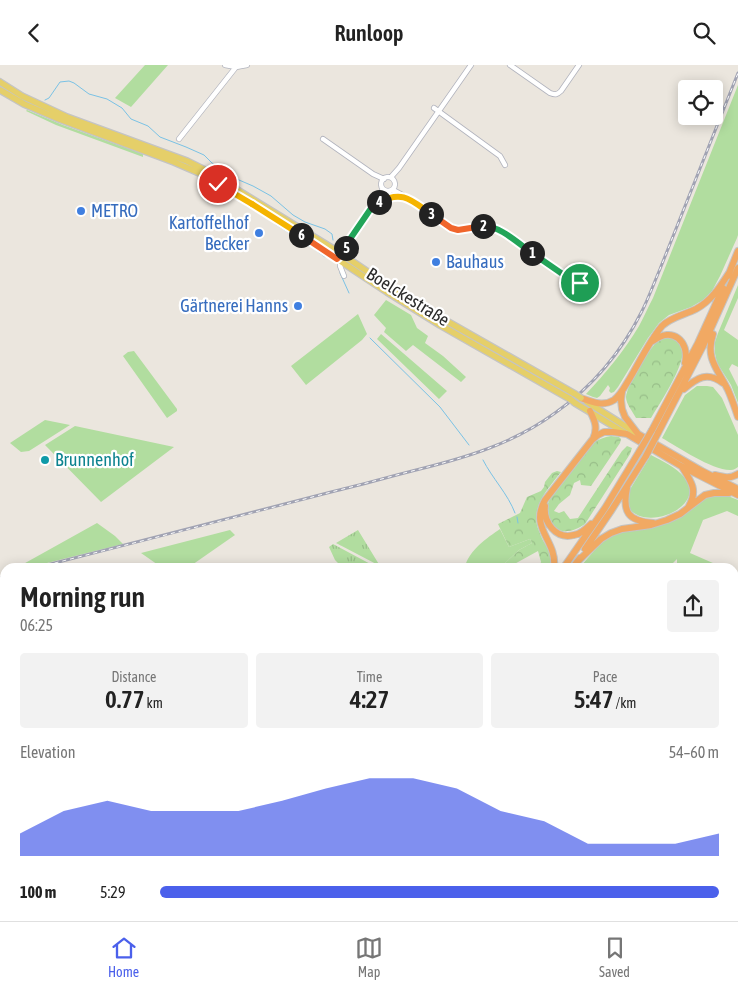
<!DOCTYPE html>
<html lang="en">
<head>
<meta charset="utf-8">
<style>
	body { margin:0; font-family:"Asap Condensed",sans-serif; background:#f2f2f2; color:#222; height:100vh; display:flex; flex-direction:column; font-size:19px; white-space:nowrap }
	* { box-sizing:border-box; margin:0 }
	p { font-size:16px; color:#767676 }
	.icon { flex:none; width:28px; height:28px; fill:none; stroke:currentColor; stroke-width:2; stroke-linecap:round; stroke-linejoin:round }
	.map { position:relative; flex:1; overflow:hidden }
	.panel { position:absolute; left:0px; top:498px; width:739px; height:359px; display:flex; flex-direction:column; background:#fff; border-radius:15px 15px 0 0; box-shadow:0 2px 12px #0003 }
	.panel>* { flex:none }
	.controls { position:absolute; left:678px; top:15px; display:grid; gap:10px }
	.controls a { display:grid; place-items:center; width:45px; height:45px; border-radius:5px; background:#fff; box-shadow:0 2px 12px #0003; font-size:25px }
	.pin { position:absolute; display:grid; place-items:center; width:42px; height:42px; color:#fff; margin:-21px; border:2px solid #fff; border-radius:50%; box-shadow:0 1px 5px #0007 }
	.km { position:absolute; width:25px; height:25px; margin:-12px; border-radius:50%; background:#222; color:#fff; font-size:14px; line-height:25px; text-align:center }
	.round { display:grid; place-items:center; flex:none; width:52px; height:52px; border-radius:5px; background:#f2f2f2 }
	.headline { display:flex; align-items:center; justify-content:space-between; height:85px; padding:0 20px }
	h1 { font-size:28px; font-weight:600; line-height:38px }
	.figures { display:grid; grid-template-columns:repeat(3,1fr); gap:8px; height:85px; padding:5px 20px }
	.figures div { display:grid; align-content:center; border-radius:5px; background:#f2f2f2; text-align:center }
	.figures b { font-size:25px; font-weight:600 }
	.figures small { font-size:14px; font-weight:400 }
	.figures p { font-size:14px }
	.chart { height:140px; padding:10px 20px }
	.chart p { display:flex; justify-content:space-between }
	.chart svg { width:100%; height:90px; margin-top:5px; fill:#4b60eb; opacity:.7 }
	ul { padding:0 20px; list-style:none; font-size:16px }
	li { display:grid; grid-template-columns:80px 60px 1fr; align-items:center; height:38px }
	li i { height:12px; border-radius:6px; background:#4b60eb }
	header { display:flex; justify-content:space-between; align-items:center; height:65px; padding:0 20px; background:#fff; font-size:22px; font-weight:600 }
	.tabs { display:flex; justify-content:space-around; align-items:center; height:70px; border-top:1px solid #e0e0e0; background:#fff; font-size:14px; color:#767676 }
	.tabs a { display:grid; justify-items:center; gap:2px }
	.tabs .active { color:#4b60eb }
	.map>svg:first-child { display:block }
	.grass { fill:#b1dd9f }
	.forest { fill:url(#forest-crowns) }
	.park { fill:url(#park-tufts) }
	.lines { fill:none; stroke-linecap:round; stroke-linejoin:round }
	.stream { stroke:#7ac2e5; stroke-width:1 }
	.minor-casing { stroke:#b1b3bd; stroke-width:6 }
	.major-casing { stroke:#c4c4c4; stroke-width:8 }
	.highway-casing { stroke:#c4c4c4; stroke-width:8 }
	.minor { stroke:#fff; stroke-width:4.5 }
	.major { stroke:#e5cf69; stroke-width:5.5 }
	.highway { stroke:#f1a963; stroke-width:6 }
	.rail-casing { stroke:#a1a3b3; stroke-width:3 }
	.rail { stroke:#fff; stroke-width:1; stroke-dasharray:4; stroke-linecap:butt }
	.major-bridge-casing { stroke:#c4c4c4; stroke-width:8; stroke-linecap:butt }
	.highway-bridge-casing { stroke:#c4c4c4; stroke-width:8; stroke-linecap:butt }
	.major-bridge { stroke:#e5cf69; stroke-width:5.5 }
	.highway-bridge { stroke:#f1a963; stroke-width:6 }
	.split-1-casing { stroke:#fff; stroke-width:10 }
	.split-2-casing { stroke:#fff; stroke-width:10 }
	.split-3-casing { stroke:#fff; stroke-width:10 }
	.split-4-casing { stroke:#fff; stroke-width:10 }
	.split-5-casing { stroke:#fff; stroke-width:10 }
	.split-6-casing { stroke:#fff; stroke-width:10 }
	.split-7-casing { stroke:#fff; stroke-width:10 }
	.split-8-casing { stroke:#fff; stroke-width:10 }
	.split-1 { stroke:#22a559; stroke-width:6 }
	.split-2 { stroke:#22a559; stroke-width:6 }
	.split-3 { stroke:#f0652b; stroke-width:6 }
	.split-4 { stroke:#f5b400; stroke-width:6 }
	.split-5 { stroke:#22a559; stroke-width:6 }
	.split-6 { stroke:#f0652b; stroke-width:6 }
	.split-7 { stroke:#f5b400; stroke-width:6 }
	.split-8 { stroke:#f5b400; stroke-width:6 }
	.shop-dot { fill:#3f7fe0; stroke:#fff; stroke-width:2 }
	.culture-dot { fill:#0f9aa8; stroke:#fff; stroke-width:2 }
	.labels { text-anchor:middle; stroke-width:4.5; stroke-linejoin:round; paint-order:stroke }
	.shop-label { font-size:18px; fill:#366cbe; stroke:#fff; text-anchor:start }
	.street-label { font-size:18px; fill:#2b2b2b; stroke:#fff }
	.culture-label { font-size:18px; fill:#0d838f; stroke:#fff; text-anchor:start }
</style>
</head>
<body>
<header><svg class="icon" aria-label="back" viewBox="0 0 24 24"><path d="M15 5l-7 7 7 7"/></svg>Runloop<svg class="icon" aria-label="search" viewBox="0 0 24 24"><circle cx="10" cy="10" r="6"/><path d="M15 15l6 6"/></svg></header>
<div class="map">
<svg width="738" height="856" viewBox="0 0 738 856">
	<defs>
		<pattern id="forest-crowns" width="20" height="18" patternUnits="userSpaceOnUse" patternTransform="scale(1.25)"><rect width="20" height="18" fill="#b1dd9f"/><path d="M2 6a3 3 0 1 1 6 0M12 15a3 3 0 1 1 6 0" fill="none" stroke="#98be89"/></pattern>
		<pattern id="park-tufts" width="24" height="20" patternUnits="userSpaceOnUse" patternTransform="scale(1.25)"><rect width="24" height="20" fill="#b1dd9f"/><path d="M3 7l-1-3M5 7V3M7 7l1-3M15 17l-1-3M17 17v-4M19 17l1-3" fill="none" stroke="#98be89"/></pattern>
	</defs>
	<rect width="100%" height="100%" fill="#ebe6de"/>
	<!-- grass -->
	<path class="grass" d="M145,0h23l-37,42 -16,-9z
		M738,20v150l-1,3 -17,38 -8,15 -9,9 -12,7 -22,8 -10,8 -11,15 -30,49 -4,5 -3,1 -2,-2 1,-3 -2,-3 -8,11 -3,2 -4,-1 -7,-3c20,-21 38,-43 53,-68 5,-9 9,-19 14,-28z
		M27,45l36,15 80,29v3l-87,-32 -30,-14z
		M738,220v13l-14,32 14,10v27l-6,-3 -3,5 9,18v16l-7,-18 -14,-22 -2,-10v-11l3,-9z
		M386,235l25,15 6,13 11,8 -3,7 18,13 23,21 -5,5 -48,-37 -7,6 -22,-19 2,-4 -12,-13z
		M358,249l9,20 -5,6 -56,45 -15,-19z
		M381,269l66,57 -8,8 -62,-60z
		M134,286l43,58v2l-10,7 -44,-62 5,-4z
		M697,321h10l6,1 9,11 16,37v32c-2,1 -4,3 -7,3 -18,1 -53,-23 -69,-32l23,-43z
		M45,355l25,5 -41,26 -8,1 -11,-9z
		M75,361l99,21 -73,55 -56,-57z
		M651,390c11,6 25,12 33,22 25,28 -38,57 -56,30l1,-16z
		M723,429l15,6v16l-11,-5 -24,9 -13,33 32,14h-45v-8l-8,8h-89l20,-23 10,-8 10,-5 29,-4 58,-31z
		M97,458l18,13 8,8 -92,23h-13z
		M500,464l9,18 21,-8 2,4 -13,7 -17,16 -4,1h-33c4,-17 22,-29 35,-38z
		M230,465l5,5 -46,32h-28l-20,-14z
		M734,508l4,1v53l-4,-2z"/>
	<!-- forest -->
	<path class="forest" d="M667,271c6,2 13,4 15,11 6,14 -23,58 -31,71h-15c-3,-6 -10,-14 -10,-21 1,-12 20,-42 28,-52 3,-4 8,-6 13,-9z
		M611,371l8,1 2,2 -1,4 -29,43 -10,-1 -1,-5 -6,3 -4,12 -11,9 -5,7 5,2 5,-2 6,8 8,-1 44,-67 5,-5 5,2 -2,6 -45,70c-15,11 -35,11 -37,-11 0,-4 -1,-8 1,-12 4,-12 21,-29 30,-40 4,-6 9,-13 15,-18 5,-4 10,-6 17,-7z
		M557,406l4,1c-13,17 -32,36 -22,59 6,17 12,16 12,36h-12l2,-5 -3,-11 -29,16h-10l3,-1 17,-16 13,-7 -2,-4 -21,8 -11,-23 22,-11 7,-16 14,-6 3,-4 1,-5 7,-9z"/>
	<!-- park -->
	<path class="park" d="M358,465l22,36 -44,-23z
		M333,479l43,23h-34l-7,-7 -6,-13z"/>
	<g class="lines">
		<!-- stream -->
		<path class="stream" d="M45,35l4,-2 11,-16 9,-1 5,2 15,11 18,5 15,9 9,11 17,7 12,11 26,10 18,8 8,8 27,17 14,6 18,10 22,19 12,7 20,7 7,5 1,6
			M194,109l9,4
			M206,115l8,4
			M243,137l5,4
			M253,144l17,11
			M275,159l16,10
			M294,171l15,10
			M313,183l12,9
			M340,208l9,20
			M370,273l70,69 29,38
			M483,395c9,18 25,34 32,53
			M517,452l1,6
			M0,756l5,5
			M67,851l3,5"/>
		<!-- minor casing -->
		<g class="minor-casing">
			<path id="minor" d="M510,0l40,28c5,2 7,2 11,-2l18,-26
				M236,2l11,-2
				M434,43l66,48 5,9
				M179,74l57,-72 -11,-2
				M323,74l50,35 11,5
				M381 119a7 7 0 1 1 14 0a7 7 0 1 1-14 0Z
				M391,112l8,-9 72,-103
				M393,125l13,7 49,33c14,2 27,-8 41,-2l83,56
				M374,139l16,-7h12
				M340,191l43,-67
				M341,196l-1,5 4,10
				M579 221a5 5 0 1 1 10 0a5 5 0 1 1-10 0Z"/>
		</g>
		<!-- major casing -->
		<g class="major-casing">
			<path id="major" d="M0,17l22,14 45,21 120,44 18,9 135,83 50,34 53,32 132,75
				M0,25l24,14 35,15 115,43 30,13 100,62 83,55 53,33 130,74
				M587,337l49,31
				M575,338l50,30"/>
		</g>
		<!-- highway casing -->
		<g class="highway-casing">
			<path id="highway" d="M728,211l10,-25
				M713,269c-8,25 5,35 15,56 4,9 7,18 10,27
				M653,276c19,-15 37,0 32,22
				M684,324c13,-11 23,-18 39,-6
				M622,327l-1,8 1,9 3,8 13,17 64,37 36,18
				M581,333c11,4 22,9 33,2 7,-5 11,-14 16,-22 9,-15 20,-38 32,-52 9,-9 22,-11 34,-17 15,-8 24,-22 33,-36
				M590,346c5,10 8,17 3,28
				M652,365l46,-87 25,-55
				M658,368l45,-87 35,-78
				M682,402c9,14 16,23 7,39
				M715,410c8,2 15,4 23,-1
				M627,423c-5,24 1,33 26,35
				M545,441c-2,16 11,34 29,29 7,-1 12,-6 17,-11
				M585,484l26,-38 35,-55
				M578,496l23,-22 10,-6 11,-4 29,-4 16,-5 13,-6 25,-19 9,-2h15
				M554,502c3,-27 -25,-38 -9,-67l47,-60 6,-5 6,-3h9l14,2 54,32 57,29
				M564,502l41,-59 34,-56
				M573,502l7,-9
				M301,856l3,-5
				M308,856l3,-5"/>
		</g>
		<!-- minor -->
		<use href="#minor" class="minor"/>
		<!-- major -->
		<use href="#major" class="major"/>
		<!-- highway -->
		<use href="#highway" class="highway"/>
		<!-- rail casing -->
		<g class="rail-casing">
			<path id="rail" d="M39,502c99,-25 198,-50 296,-76 29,-7 57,-15 85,-22 48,-12 94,-26 135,-56 37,-26 67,-62 87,-102 7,-14 12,-28 18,-42l78,-196
				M0,513l5,-2"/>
		</g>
		<!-- rail -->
		<use href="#rail" class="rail"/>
		<!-- major-bridge casing -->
		<g class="major-bridge-casing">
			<path id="major-bridge" d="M575,329l6,4
				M570,334l5,4"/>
		</g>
		<!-- highway-bridge casing -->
		<g class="highway-bridge-casing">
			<path id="highway-bridge" d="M639,387l13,-22
				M646,391l12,-23"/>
		</g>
		<!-- major-bridge -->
		<use href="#major-bridge" class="major-bridge"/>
		<!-- highway-bridge -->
		<use href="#highway-bridge" class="highway-bridge"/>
	</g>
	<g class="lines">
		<!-- split-1 casing -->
		<g class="split-1-casing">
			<path id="split-1" d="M532,188l45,31 2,1 1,-2"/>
		</g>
		<!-- split-2 casing -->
		<g class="split-2-casing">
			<path id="split-2" d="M483,161c16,-1 36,18 49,27"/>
		</g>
		<!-- split-3 casing -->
		<g class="split-3-casing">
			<path id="split-3" d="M431,149l20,14 7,2 25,-4"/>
		</g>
		<!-- split-4 casing -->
		<g class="split-4-casing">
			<path id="split-4" d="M379,137c24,-12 32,-2 52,12"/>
		</g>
		<!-- split-5 casing -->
		<g class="split-5-casing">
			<path id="split-5" d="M346,183l4,-9 24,-35 5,-2"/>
		</g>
		<!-- split-6 casing -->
		<g class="split-6-casing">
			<path id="split-6" d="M301,170l36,24 5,-5 4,-6"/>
		</g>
		<!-- split-7 casing -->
		<g class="split-7-casing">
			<path id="split-7" d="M252,139l49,31"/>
		</g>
		<!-- split-8 casing -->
		<g class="split-8-casing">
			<path id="split-8" d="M218,119l34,20"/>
		</g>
		<!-- split-1 -->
		<use href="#split-1" class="split-1"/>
		<!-- split-2 -->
		<use href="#split-2" class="split-2"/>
		<!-- split-3 -->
		<use href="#split-3" class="split-3"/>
		<!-- split-4 -->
		<use href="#split-4" class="split-4"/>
		<!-- split-5 -->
		<use href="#split-5" class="split-5"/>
		<!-- split-6 -->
		<use href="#split-6" class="split-6"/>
		<!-- split-7 -->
		<use href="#split-7" class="split-7"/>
		<!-- split-8 -->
		<use href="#split-8" class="split-8"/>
	</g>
	<!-- markers -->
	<g class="shop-dot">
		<circle cx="81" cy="146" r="5"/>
		<circle cx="259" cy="168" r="5"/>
		<circle cx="436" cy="197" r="5"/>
		<circle cx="298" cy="241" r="5"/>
	</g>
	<circle class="culture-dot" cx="45" cy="395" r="5"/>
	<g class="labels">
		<!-- shop labels -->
		<g class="shop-label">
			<text x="91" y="152">METRO</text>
			<text x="249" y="164" text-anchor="end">Kartoffelhof<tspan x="249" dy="21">Becker</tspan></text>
			<text x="446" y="203">Bauhaus</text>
			<text x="288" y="247" text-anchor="end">Gärtnerei Hanns</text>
		</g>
		<!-- street labels -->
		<g class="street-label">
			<text transform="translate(408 232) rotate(32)" y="6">Boelckestraße</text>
		</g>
		<!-- culture labels -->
		<g class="culture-label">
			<text x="55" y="401">Brunnenhof</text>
		</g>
	</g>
</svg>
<div class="controls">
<a><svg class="icon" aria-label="locate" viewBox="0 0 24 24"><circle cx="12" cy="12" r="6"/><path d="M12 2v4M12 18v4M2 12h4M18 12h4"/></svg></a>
</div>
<div class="pin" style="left:580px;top:218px;background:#1e9e55"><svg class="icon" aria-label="arrive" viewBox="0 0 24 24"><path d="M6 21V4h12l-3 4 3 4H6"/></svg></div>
<div class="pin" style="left:218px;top:119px;background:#d93025"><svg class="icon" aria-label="check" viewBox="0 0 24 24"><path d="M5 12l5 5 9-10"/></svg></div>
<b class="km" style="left:532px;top:188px">1</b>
<b class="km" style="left:483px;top:161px">2</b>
<b class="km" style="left:431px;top:149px">3</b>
<b class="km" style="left:379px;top:137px">4</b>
<b class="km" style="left:346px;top:183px">5</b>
<b class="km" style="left:301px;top:170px">6</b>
<section class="panel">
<div class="headline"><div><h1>Morning run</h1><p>06:25</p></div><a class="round"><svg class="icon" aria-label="share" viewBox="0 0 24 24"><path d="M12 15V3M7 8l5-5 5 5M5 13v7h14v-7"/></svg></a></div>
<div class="figures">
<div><p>Distance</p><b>0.77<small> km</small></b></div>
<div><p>Time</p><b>4:27</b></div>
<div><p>Pace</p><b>5:47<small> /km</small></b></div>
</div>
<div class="chart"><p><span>Elevation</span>54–60 m</p>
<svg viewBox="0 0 160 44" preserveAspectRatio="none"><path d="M0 44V33L10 22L20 17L30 22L40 22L50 22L60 17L70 11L80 6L90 6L100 11L110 22L120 27L130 38L140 38L150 38L160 33V44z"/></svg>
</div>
<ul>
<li><b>100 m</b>5:29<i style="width:100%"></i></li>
</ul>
</section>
</div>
<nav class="tabs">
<a class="active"><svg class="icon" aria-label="home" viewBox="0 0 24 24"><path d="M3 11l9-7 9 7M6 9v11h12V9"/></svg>Home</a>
<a><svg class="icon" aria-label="map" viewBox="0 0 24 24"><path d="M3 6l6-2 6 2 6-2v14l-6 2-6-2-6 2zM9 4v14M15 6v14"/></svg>Map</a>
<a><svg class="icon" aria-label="saved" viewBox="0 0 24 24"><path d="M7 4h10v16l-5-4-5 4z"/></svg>Saved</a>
</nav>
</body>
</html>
